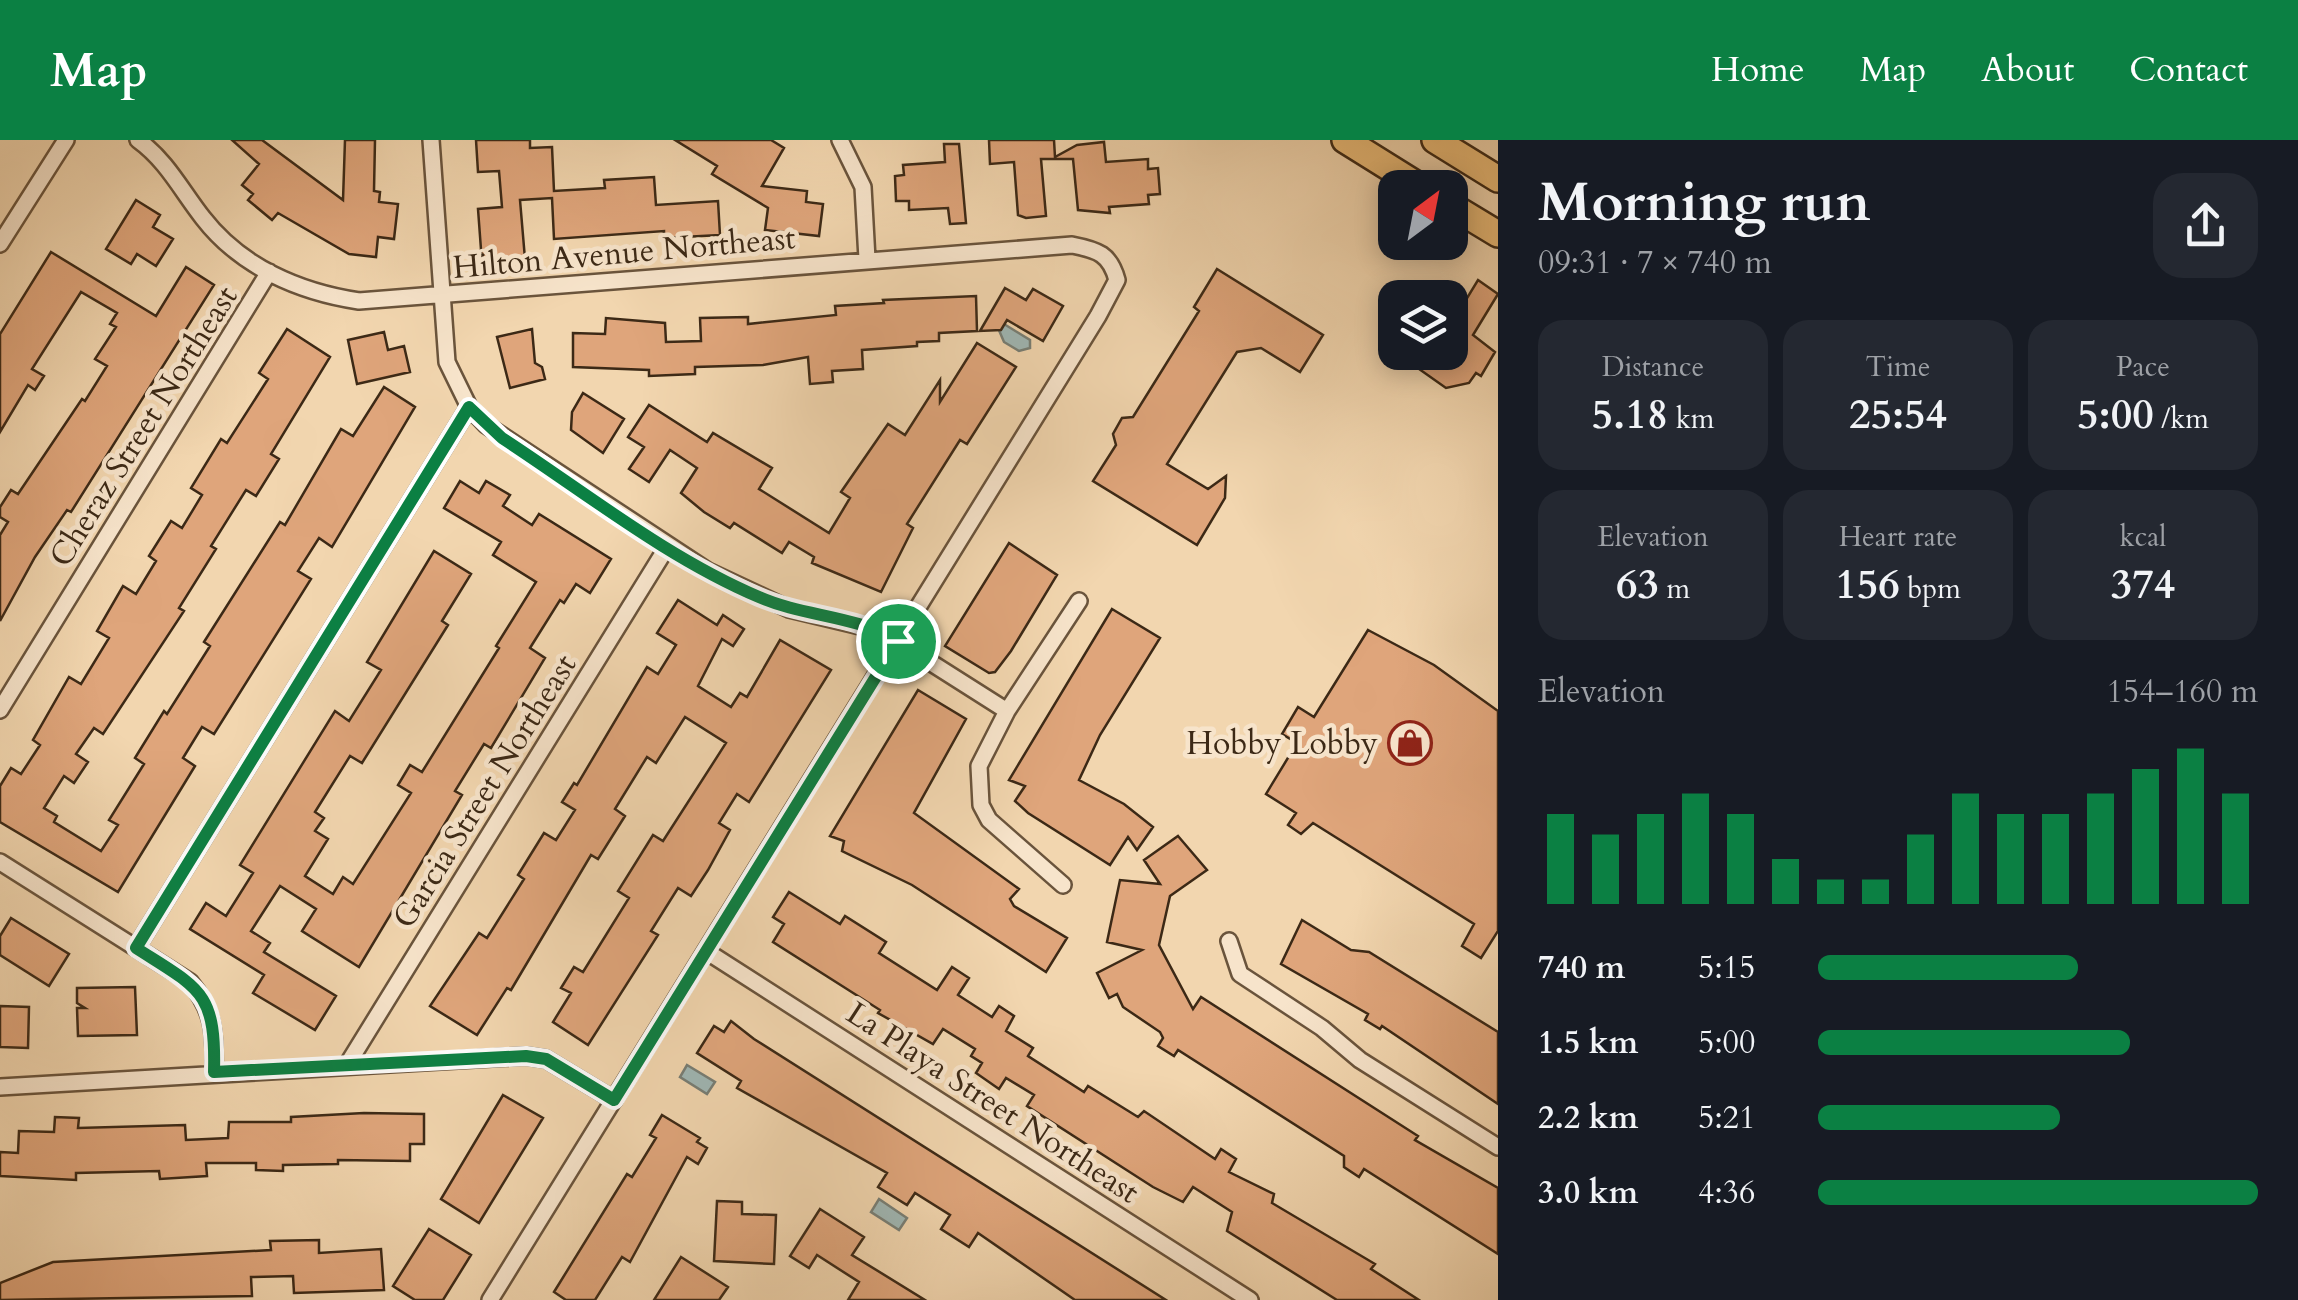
<!DOCTYPE html>
<html lang="en">
<head>
<meta charset="utf-8">
<style>
	body { margin:0; font-family:Cardo,serif; background:#242831; color:#f1f3f6; height:100vh; display:flex; flex-direction:column; font-size:38px; white-space:nowrap }
	* { box-sizing:border-box; margin:0 }
	p { font-size:32px; color:#9ea1a6 }
	.icon { flex:none; width:55px; height:55px; fill:none; stroke:currentColor; stroke-width:2; stroke-linecap:round; stroke-linejoin:round }
	.map { position:relative; flex:1; overflow:hidden }
	.sheet { display:flex; flex-direction:column; background:#171b24; width:800px }
	.sheet>* { flex:none }
	.needle { width:65px; rotate:32deg }
	.controls { position:absolute; left:1378px; top:30px; display:grid; gap:20px }
	.controls a { display:grid; place-items:center; width:90px; height:90px; border-radius:20px; background:#171b24; box-shadow:0 5px 25px #0003; font-size:50px }
	.pin { position:absolute; display:grid; place-items:center; width:85px; height:85px; color:#fff; margin:-42px; border:5px solid #fff; border-radius:50%; box-shadow:0 2px 10px #0007 }
	.round { display:grid; place-items:center; flex:none; width:105px; height:105px; border-radius:30px; background:#242831 }
	.head { display:flex; align-items:center; justify-content:space-between; height:170px; padding:0 40px }
	h1 { font-size:55px; font-weight:700; line-height:75px }
	.stats { display:grid; grid-template-columns:repeat(3,1fr); gap:15px; height:170px; padding:10px 40px }
	.stats div { display:grid; align-content:center; border-radius:25px; background:#242831; text-align:center }
	.stats b { font-size:42px; font-weight:700 }
	.stats small { font-size:28px; font-weight:400 }
	.stats p { font-size:28px }
	.chart { height:280px; padding:20px 40px }
	.chart p { display:flex; justify-content:space-between }
	.chart svg { width:100%; height:180px; margin-top:10px; stroke:#0b8043; stroke-width:6 }
	ul { padding:0 40px; list-style:none; font-size:32px }
	li { display:grid; grid-template-columns:160px 120px 1fr; align-items:center; height:75px }
	li i { height:25px; border-radius:12px; background:#0b8043 }
	header { display:flex; align-items:center; gap:60px; box-sizing:border-box; height:140px; padding:0 50px; background:#0b8043; color:#fff }
	header strong { font-size:48px }
	nav { display:flex; gap:55px; margin-inline-start:auto; font-size:35px }
	main { display:flex; flex:1; min-height:0 }
	.map>svg:first-child { display:block }
	.water { fill:#9fb7b5; stroke:#777e75; stroke-width:2.5 }
	.building { fill:#dfa57b; stroke:#3c2916; stroke-width:2.5 }
	.lines { fill:none; stroke-linecap:round; stroke-linejoin:round }
	.street-casing { stroke:#6a543c; stroke-width:20 }
	.primary-casing { stroke:#3c2916; stroke-width:30 }
	.street { stroke:#f7e4cb; stroke-width:15 }
	.primary { stroke:#e9bb78; stroke-width:25 }
	.route-casing { stroke:#fff; stroke-width:20 }
	.route { stroke:#0b8043; stroke-width:12 }
	.labels { text-anchor:middle; stroke-width:9; stroke-linejoin:round; paint-order:stroke }
	.street-label { font-size:32px; fill:#3c2916; stroke:#f7e4cb }
	.poi-label { font-size:32px; fill:#3c2916; stroke:#f7e4cb; text-anchor:end }
</style>
</head>
<body>
<header>
<strong>Map</strong>
<nav><a>Home</a><a>Map</a><a>About</a><a>Contact</a></nav>
</header>
<main>
<div class="map">
<svg width="1498" height="1160" viewBox="0 0 1498 1160">
	<rect width="100%" height="100%" fill="#f2d6af"/>
	<filter id="stains"><feTurbulence type="fractalNoise" baseFrequency=".002" numOctaves="4"/><feColorMatrix values="0 0 0 0 .2 0 0 0 0 .09 0 0 0 0 .02 0 0 0 .5 -.17"/></filter>
	<radialGradient id="worn" r=".72"><stop offset=".6" stop-color="#630" stop-opacity="0"/><stop offset="1" stop-color="#630" stop-opacity=".3"/></radialGradient>
	<!-- water -->
	<path class="water" d="M1004,184l26,16v8l-11,3 -15,-9 -6,-14z
		M687,925l28,17 -8,12 -27,-17z
		M879,1059l28,19 -8,12 -28,-18z"/>
	<!-- building -->
	<path class="building" d="M232,0h30l81,60 2,-60h30l-1,51 6,1 -1,10 19,2 -4,35 -16,-2 -2,20 -27,-3 -71,-41 -6,7 -24,-20 5,-6 -11,-9 17,-21z
		M476,0h54v8l22,-1 2,44 51,-3 -1,-8 50,-3 2,28 62,-4 2,34 -56,3v-7l-110,8 -2,-41 -32,2 5,59 -43,4 -4,-54 24,-2 -3,-36 -21,1z
		M675,0h96l13,8 -22,38 45,5 -1,11 17,2 -4,32 -54,-6 3,-22 -56,-34 5,-8z
		M989,0h65l1,17 22,-12 27,-3 2,20 42,-3v10l10,-1 2,26 -12,1 1,9 -40,3 1,6 -32,-3 -5,-51h-32l5,57 -20,2 -8,-3 -4,-53 -24,2z
		M944,4h15l7,79 -16,1 -2,-16 -39,2v-9h-13l-1,-25 9,-1 -1,-10 42,-3z
		M136,60l24,15 -7,12 20,12 -17,27 -19,-12 -6,10 -25,-15z
		M51,112l105,64 30,-49 28,18 -143,227 -4,-2 -32,47 -35,64v-86l8,-13 -8,-5v-10l11,-17 7,4 64,-95 3,2 22,-35 -12,-7 21,-32 -6,-3 7,-11 -36,-21 -49,77 12,7 -9,14 -7,-5 -28,47v-98z
		M1217,129l106,66 -23,37 -39,-24 -24,4 -70,112 41,25 18,-13 -1,22 -28,47 -104,-64 23,-36 -3,-11 9,-16 11,-1 66,-106 -5,-4z
		M1478,140l20,14 -25,41 22,17 -14,24 -5,-3 -7,10 -23,5 -51,-36h55v-26z
		M1005,148l21,12 7,-11 30,17 -20,35 -36,-21 -6,10 -21,1z
		M976,156l1,35 -38,2v8l-22,1v4l-55,4 1,19 -31,2 1,11 -23,2 -2,-27 -45,8 -68,2v7l-46,2v-6l-76,-3v-34l32,1 1,-16 59,5 1,19 35,-1 -1,-23 48,-1v7l88,-9 -1,-9 49,-3 -1,-3z
		M287,189l43,28 -59,97 8,5 -23,37 -10,-6 -35,56 5,3 -37,59 5,3 -81,123 -9,-6 -18,26 12,8 -14,21 -10,-7 -20,32 13,8 -3,6 47,29 17,-26 -9,-5 35,-56 -9,-6 29,-47 3,3 43,-68 -6,-4 76,-120 5,3 56,-96 12,7 31,-49 31,20 -83,140 -13,-9 -21,33 13,8 -97,155 -12,-7 -19,31 12,8 -77,126 -118,-70v-36l11,-18 10,6 19,-29 -7,-5 36,-63 12,7 28,-46 -12,-7 26,-45 13,8 20,-33 -7,-5 22,-35 11,7 20,-33 -11,-7 30,-49 6,4 41,-64 -9,-6z
		M532,189l3,34 7,4 3,12 -35,9 -13,-51z
		M384,192l4,18 16,-4 6,26 -53,12 -9,-44z
		M977,203l39,24 -49,77 -7,-4 -53,84 6,4 -32,64 -69,-29 2,-6 -25,-15 -7,11 -48,-30 -4,5 -26,-16 -23,-19 16,-25 -27,-18 -21,32 -20,-13 15,-22 -16,-10 21,-32 58,37 6,-9 59,35 -13,21 70,44 21,-35 -9,-6 47,-68 17,11 35,-55v22z
		M583,253l41,26 -21,34 -32,-23 1,-18z
		M460,341l19,12 7,-12 24,14 -7,11 29,19 7,-11 72,45 -21,34 -14,-9 -12,19 -4,-3 -30,48 15,10 -54,90 -7,-4 -29,47 7,4 -103,172 -57,-36 14,-22 -36,-23 -29,45 19,12 -6,9 72,44 -21,34 -62,-37 11,-18 -74,-46 16,-26 20,13 27,-43 -13,-8 95,-154 14,10 32,-51 -14,-8 67,-111 37,23 -29,47 6,4 -86,138 -12,-7 -35,56 9,6 -9,13 13,8 -23,37 28,18 10,-17 10,7 58,-91 -13,-8 12,-20 12,7 77,-124 -3,-2 40,-64 -43,-27 8,-13 -57,-34z
		M1009,403l48,32 -46,76 -16,21 -6,1 -44,-27z
		M678,460l39,25 6,-10 21,14 -11,17 -11,-7 -24,47 33,21 9,-14 7,4 33,-57 51,30 -82,132 -12,-8 -18,29 11,7 -22,40 -17,26 -13,-8 -27,43 7,4 -70,110 -35,-23 18,-29 -10,-5 13,-21 9,5 46,-74 -11,-7 35,-56 10,6 63,-98 -41,-26 -29,46 -9,-6 -32,52 10,7 -27,43 -7,-4 -80,135 -4,-2 -30,47 -47,-29 49,-73 8,5 37,-59 -6,-4 26,-42 12,7 19,-30 -13,-8 12,-19 3,2 70,-118 11,7 18,-29 -19,-12z
		M1112,469l48,29 -60,97 -21,45 45,24 29,23 -16,23 -9,-13 -18,28 -82,-52 -13,-12 10,-15 -16,-6z
		M1368,490l66,35 64,46v220l-17,27 -19,-12 12,-22 -161,-101 -12,11 -13,-9 8,-12 -30,-19 31,-51 -15,-9 16,-27 16,10z
		M918,550l48,29 -52,94 105,76 -9,10 4,7 53,32 -21,34 -134,-87 -70,-34 2,-10 -14,-5z
		M1178,696l29,34 -37,26 -11,49 34,64 8,-12 217,139 -3,4 83,48v66l-134,-85 -5,8 -15,-10v-11l-166,-106 -4,6 -16,-10 5,-8 -3,-6 -37,-25 -6,-13 -8,4 -12,-25 45,-23 -35,-8 13,-62 40,4 -16,-24z
		M789,752l51,32 5,-8 41,26 -7,11 58,37 15,-23 17,11 -11,17 34,22 7,-11 15,10 -8,15 27,17 -5,8 56,36 4,-6 50,31 6,-6 71,48 6,-10 15,10 -7,13 45,22 -2,9 103,61 -4,5 48,31h-82l-110,-69 5,-19 -39,-25 -10,15 -30,-15 -126,-81 7,-11 -28,-17 -7,11 -23,-16 6,-10 -11,-7 4,-7 -32,-20 -10,15 -55,-31 2,-3 -107,-68 11,-18 -11,-7z
		M11,778l58,36 -20,32 -49,-31v-19z
		M1302,780l49,30 18,2 129,80v72l-116,-78 -2,3 -15,-9 3,-6 -87,-50z
		M135,847l2,48 -59,1 -1,-28h8l-8,-5v-15z
		M0,866l29,1 -1,41 -28,-1z
		M731,881l23,18 412,261h-91l-97,-67 -9,14 -28,-18 9,-14 -35,-22 -8,12 -29,-18 9,-14 -150,-85 4,-7 -44,-28 17,-27 10,6z
		M503,955l40,23 -64,105 -38,-24z
		M364,973l60,1v30h-14v17l-72,-1v4l-55,1v6l-27,-1v-7h-50l1,13 -47,3 -1,-8 -83,2v7l-76,-4v-24l18,1 1,-22 35,1 1,-15 24,1 -1,10 107,-3 1,15 42,-2 1,-16h62v-5z
		M662,975l38,23 -3,4 10,6 -9,16 -11,-7 -57,105 -8,-5 -27,43h-29l-12,-8 73,-118 5,3 24,-39 -6,-3z
		M717,1061l25,1v12l34,1 -2,49 -60,-3z
		M820,1069l44,28 -12,18 73,45h-77l11,-18 -42,-27 -8,13 -19,-12z
		M429,1089l42,26 -28,45h-28l-22,-14z
		M319,1100v13l62,-4 3,41 -90,3 -1,-17 -42,1 1,19 -252,4v-17l53,-21 218,-12 -1,-9z
		M681,1117l47,30 -9,13h-65z"/>
	<g class="lines">
		<!-- street casing -->
		<g class="street-casing">
			<path id="street" d="M138,0c29,21 43,50 65,78 38,49 96,74 156,83l713,-56c26,5 38,9 45,35l-19,36 -608,984
				M431,0l16,222 22,45 17,18 222,146 81,38 92,22 126,80
				M840,0l23,47 4,72
				M0,104l66,-104
				M0,570l269,-438
				M0,722l190,120c24,29 25,52 24,90
				M1063,745l-74,-65 -8,-15 -2,-39 28,-55 72,-110
				M1229,801l11,33 82,54 38,32 138,87
				M136,808l333,-541
				M706,811l544,349
				M347,925l320,-518
				M0,947l526,-31 20,3 68,41"/>
		</g>
		<!-- primary casing -->
		<g class="primary-casing">
			<path id="primary" d="M1345,0l77,48
				M1435,0l63,39
				M1450,65l48,29"/>
		</g>
		<!-- street -->
		<use href="#street" class="street"/>
		<!-- primary -->
		<use href="#primary" class="primary"/>
	</g>
	<g class="lines">
		<!-- route casing -->
		<g class="route-casing">
			<path id="route" d="M469,267l33,31c83,54 165,120 257,159 45,20 97,18 139,44l-284,459 -68,-41 -20,-3 -312,16c2,-81 -14,-83 -78,-124z"/>
		</g>
		<!-- route -->
		<use href="#route" class="route"/>
	</g>
	<!-- icons -->
	<defs>
		<g id="shop-ring" transform="scale(2.25)"><circle r="9.5" fill="#f7e4cb" stroke="#8f2418" stroke-width="1.5"/><path d="M-5-2.5h2.3a2.7 3.5 0 0 1 5.4 0H5L5.5 6h-11ZM-1.5-2.5h3a1.5 2.3 0 0 0-3 0Z" fill="#8f2418"/></g>
	</defs>
	<g fill-rule="evenodd">
		<use href="#shop-ring" x="1410" y="603"/>
	</g>
	<g class="labels">
		<!-- street labels -->
		<g class="street-label">
			<text transform="translate(624 112) rotate(-5)" y="11">Hilton Avenue Northeast</text>
			<text transform="translate(143 286) rotate(-58)" y="11">Cheraz Street Northeast</text>
			<text transform="translate(484 651) rotate(-58)" y="11">Garcia Street Northeast</text>
			<text transform="translate(993 962) rotate(33)" y="11">La Playa Street Northeast</text>
		</g>
		<!-- poi labels -->
		<g class="poi-label">
			<text x="1378" y="614">Hobby Lobby</text>
		</g>
	</g>
	<rect width="100%" height="100%" filter="url(#stains)"/>
	<rect width="100%" height="100%" fill="url(#worn)"/>
</svg>
<div class="controls">
<a><svg class="needle" viewBox="-14 -14 28 28"><path d="M0-13l5 13h-10z" fill="#e53935"/><path d="M0 13l5-13h-10z" fill="#9ea1a6"/></svg></a>
<a><svg class="icon" aria-label="layers" viewBox="0 0 24 24"><path d="M12 4l9 5-9 5-9-5zM3 14l9 5 9-5"/></svg></a>
</div>
<div class="pin" style="left:898px;top:501px;background:#1e9e55"><svg class="icon" aria-label="arrive" viewBox="0 0 24 24"><path d="M6 21V4h12l-3 4 3 4H6"/></svg></div>
</div>
<section class="sheet">
<div class="head"><div><h1>Morning run</h1><p>09:31 · 7 × 740 m</p></div><a class="round"><svg class="icon" aria-label="share" viewBox="0 0 24 24"><path d="M12 15V3M7 8l5-5 5 5M5 13v7h14v-7"/></svg></a></div>
<div class="stats">
<div><p>Distance</p><b>5.18<small> km</small></b></div>
<div><p>Time</p><b>25:54</b></div>
<div><p>Pace</p><b>5:00<small> /km</small></b></div>
</div>
<div class="stats">
<div><p>Elevation</p><b>63<small> m</small></b></div>
<div><p>Heart rate</p><b>156<small> bpm</small></b></div>
<div><p>kcal</p><b>374</b></div>
</div>
<div class="chart"><p><span>Elevation</span>154–160 m</p>
<svg viewBox="0 0 160 44" preserveAspectRatio="none"><path d="M5 44V22M15 44V27M25 44V22M35 44V17M45 44V22M55 44V33M65 44V38M75 44V38M85 44V27M95 44V17M105 44V22M115 44V22M125 44V17M135 44V11M145 44V6M155 44V17"/></svg>
</div>
<ul>
<li><b>740 m</b>5:15<i style="width:59%"></i></li>
<li><b>1.5 km</b>5:00<i style="width:71%"></i></li>
<li><b>2.2 km</b>5:21<i style="width:55%"></i></li>
<li><b>3.0 km</b>4:36<i style="width:100%"></i></li>
</ul>
</section>
</main>
</body>
</html>
